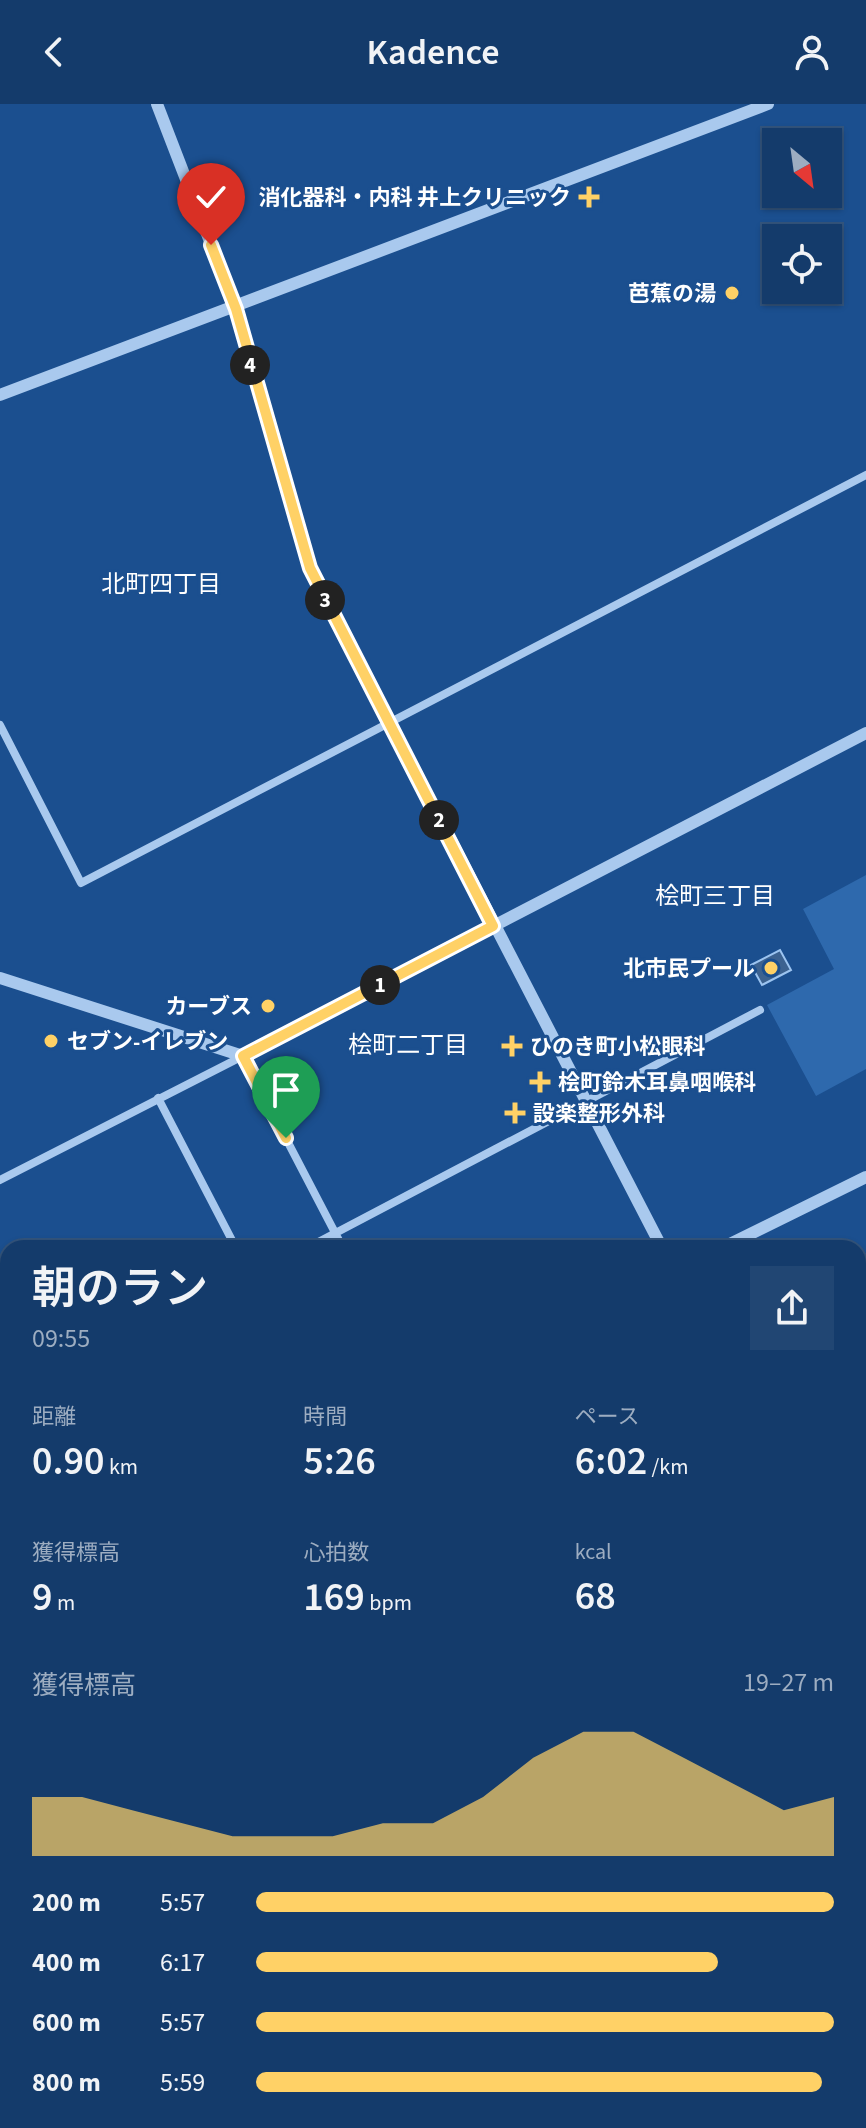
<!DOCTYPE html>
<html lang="ja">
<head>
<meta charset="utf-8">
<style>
	body { margin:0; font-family:"Source Sans 3","Noto Sans JP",sans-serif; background:#214673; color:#f1f3f6; height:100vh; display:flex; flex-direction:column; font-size:30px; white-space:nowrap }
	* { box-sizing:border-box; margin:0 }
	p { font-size:26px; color:#9dadc1 }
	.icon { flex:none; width:44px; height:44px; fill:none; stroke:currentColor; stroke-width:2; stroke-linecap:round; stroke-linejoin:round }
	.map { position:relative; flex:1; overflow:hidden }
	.sheet { position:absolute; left:0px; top:1136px; width:866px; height:888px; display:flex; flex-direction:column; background:#143b6b; border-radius:24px 24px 0 0; box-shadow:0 2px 6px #0004,0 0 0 2px #33557e }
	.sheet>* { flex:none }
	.needle { width:52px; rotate:151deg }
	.controls { position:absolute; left:762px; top:24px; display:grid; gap:16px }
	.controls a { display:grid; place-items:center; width:80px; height:80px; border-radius:0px; background:#143b6b; box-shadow:0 2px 6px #0004,0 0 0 2px #33557e; font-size:40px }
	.pin { position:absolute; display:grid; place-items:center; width:68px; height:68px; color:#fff; margin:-82px -34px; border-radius:50% 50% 50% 0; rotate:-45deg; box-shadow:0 0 8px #0007 }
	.pin .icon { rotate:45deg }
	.km { position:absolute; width:40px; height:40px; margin:-20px; border-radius:50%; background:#222; color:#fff; font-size:22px; line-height:40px; text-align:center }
	.round { display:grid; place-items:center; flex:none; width:84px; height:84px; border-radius:0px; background:#214673 }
	.headline { display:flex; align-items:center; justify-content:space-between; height:136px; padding:0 32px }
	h1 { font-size:44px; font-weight:600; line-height:60px }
	.figures { display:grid; grid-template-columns:repeat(3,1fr); gap:12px; height:136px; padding:8px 32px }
	.figures div { display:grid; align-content:center }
	.figures b { font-size:40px; font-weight:600 }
	.figures small { font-size:22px; font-weight:400 }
	.figures p { font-size:22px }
	.chart { height:224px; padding:16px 32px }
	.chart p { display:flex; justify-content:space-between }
	.chart svg { width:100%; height:144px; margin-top:8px; fill:#ffd166; opacity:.7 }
	ul { padding:0 32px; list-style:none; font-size:26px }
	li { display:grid; grid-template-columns:128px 96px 1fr; align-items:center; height:60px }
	li i { height:20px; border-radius:10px; background:#ffd166 }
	header { display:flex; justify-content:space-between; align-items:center; height:104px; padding:0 32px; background:#143b6b; font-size:36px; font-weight:600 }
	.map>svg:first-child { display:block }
	.green { fill:#2e69ad }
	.water { fill:#3c6290; stroke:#9cc4f0; stroke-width:2 }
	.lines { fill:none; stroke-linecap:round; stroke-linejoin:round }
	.minor { stroke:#a9c9ee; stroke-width:8 }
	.tertiary { stroke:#a9c9ee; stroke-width:12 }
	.secondary { stroke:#d6e6fa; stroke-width:14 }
	.primary { stroke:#f0f6ff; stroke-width:16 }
	.route-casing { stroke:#fff; stroke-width:16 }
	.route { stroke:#ffd166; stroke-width:10 }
	.poi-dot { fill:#ffd166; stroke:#1b4f8f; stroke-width:3 }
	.labels { text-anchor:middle; stroke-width:6; stroke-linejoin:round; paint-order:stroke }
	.poi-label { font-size:22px; font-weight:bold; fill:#fff; stroke:#1b4f8f; text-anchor:end }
	.neighbourhood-label { font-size:24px; fill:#fff; stroke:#1b4f8f }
</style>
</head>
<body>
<header><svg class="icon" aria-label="back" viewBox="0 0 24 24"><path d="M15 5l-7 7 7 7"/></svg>Kadence<svg class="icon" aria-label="person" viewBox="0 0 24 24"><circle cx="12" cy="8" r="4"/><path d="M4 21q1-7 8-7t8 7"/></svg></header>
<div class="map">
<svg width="866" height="2024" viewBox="0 0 866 2024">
	<rect width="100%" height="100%" fill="#1b4f8f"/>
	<!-- green -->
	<path class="green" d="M866,771v194l-50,27 -49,-91 67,-36 -31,-60z"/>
	<!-- water -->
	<path class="water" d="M780,846l11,20 -29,15 -11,-20z
		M0,1341l8,3v67l-8,-5z
		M566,2016h66l3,8h-66z"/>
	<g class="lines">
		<!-- minor -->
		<path class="minor" d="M0,621l81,158 785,-408
			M158,994l78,150
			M0,1076l243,-124 100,192
			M307,1144l453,-238
			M858,1158l8,-4
			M858,1354l8,12
			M858,1647l8,-4
			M858,1684l3,7 -3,1"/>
		<!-- tertiary -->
		<path class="tertiary" d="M157,0l79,205 74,259 352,680
			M0,291l768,-291
			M0,874l243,78 623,-323
			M722,1144l144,-71
			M858,1510l8,-4
			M858,1521l8,15
			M823,2016l3,8"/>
		<!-- secondary -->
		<path class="secondary" d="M858,1808l8,-4
			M858,1820l8,-4
			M410,2024l18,-8
			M432,2024l18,-8"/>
		<!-- primary -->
		<path class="primary" d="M0,1972l8,17
			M20,2016l4,8"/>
	</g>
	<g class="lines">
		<!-- route casing -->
		<g class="route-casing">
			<path id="route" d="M211,141l25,64 74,259 183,358 -250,130 43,82"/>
		</g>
		<!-- route -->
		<use href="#route" class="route"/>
	</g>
	<!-- markers -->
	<g class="poi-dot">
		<path d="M585 81h8v8h8v8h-8v8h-8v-8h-8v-8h8z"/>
		<circle cx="732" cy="189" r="8"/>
		<circle cx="771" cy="864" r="8"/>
		<circle cx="268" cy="902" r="8"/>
		<circle cx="51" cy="937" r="8"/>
		<path d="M508 930h8v8h8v8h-8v8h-8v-8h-8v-8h8z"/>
		<path d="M536 966h8v8h8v8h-8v8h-8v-8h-8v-8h8z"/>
		<path d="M511 997h8v8h8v8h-8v8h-8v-8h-8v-8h8z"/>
	</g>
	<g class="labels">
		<!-- poi labels -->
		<g class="poi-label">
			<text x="571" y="101">消化器科・内科 井上クリニック</text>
			<text x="716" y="197">芭蕉の湯</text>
			<text x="755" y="872">北市民プール</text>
			<text x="252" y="910">カーブス</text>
			<text x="67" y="945" text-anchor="start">セブン-イレブン</text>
			<text x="530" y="950" text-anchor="start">ひのき町小松眼科</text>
			<text x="558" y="986" text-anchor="start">桧町鈴木耳鼻咽喉科</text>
			<text x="533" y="1017" text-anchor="start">設楽整形外科</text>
		</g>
		<!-- neighbourhood labels -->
		<g class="neighbourhood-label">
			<text x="161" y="488">北町四丁目</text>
			<text x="715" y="800">桧町三丁目</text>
			<text x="408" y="949">桧町二丁目</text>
		</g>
	</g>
</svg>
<div class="controls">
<a><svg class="needle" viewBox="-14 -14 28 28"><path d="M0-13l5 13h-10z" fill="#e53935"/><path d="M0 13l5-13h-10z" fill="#9dadc1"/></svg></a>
<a><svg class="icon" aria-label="locate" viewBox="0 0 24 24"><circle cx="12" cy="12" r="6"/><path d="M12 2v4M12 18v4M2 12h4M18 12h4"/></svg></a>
</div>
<div class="pin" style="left:286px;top:1034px;background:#1e9e55"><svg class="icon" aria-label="arrive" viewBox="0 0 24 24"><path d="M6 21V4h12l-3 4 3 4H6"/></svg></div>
<div class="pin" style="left:211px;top:141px;background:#d93025"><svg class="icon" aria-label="check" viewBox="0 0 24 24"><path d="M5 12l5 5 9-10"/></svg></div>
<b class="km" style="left:380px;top:881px">1</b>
<b class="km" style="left:439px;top:716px">2</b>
<b class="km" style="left:325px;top:496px">3</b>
<b class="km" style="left:250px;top:261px">4</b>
<section class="sheet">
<div class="headline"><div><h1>朝のラン</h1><p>09:55</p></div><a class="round"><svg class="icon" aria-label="share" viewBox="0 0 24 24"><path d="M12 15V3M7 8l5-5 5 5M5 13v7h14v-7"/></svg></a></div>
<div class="figures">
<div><p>距離</p><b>0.90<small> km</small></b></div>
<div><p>時間</p><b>5:26</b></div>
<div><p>ペース</p><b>6:02<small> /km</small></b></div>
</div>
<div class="figures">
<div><p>獲得標高</p><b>9<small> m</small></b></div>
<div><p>心拍数</p><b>169<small> bpm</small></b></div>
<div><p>kcal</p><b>68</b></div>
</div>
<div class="chart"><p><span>獲得標高</span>19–27 m</p>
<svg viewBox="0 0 160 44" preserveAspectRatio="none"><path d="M0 44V26L10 26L20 30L30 34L40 38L50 38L60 38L70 34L80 34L90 26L100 14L110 6L120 6L130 14L140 22L150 30L160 26V44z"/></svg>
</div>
<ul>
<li><b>200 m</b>5:57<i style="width:100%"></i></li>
<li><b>400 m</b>6:17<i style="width:80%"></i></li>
<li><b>600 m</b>5:57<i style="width:100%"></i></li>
<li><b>800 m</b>5:59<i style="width:98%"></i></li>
</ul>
</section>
</div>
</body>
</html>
